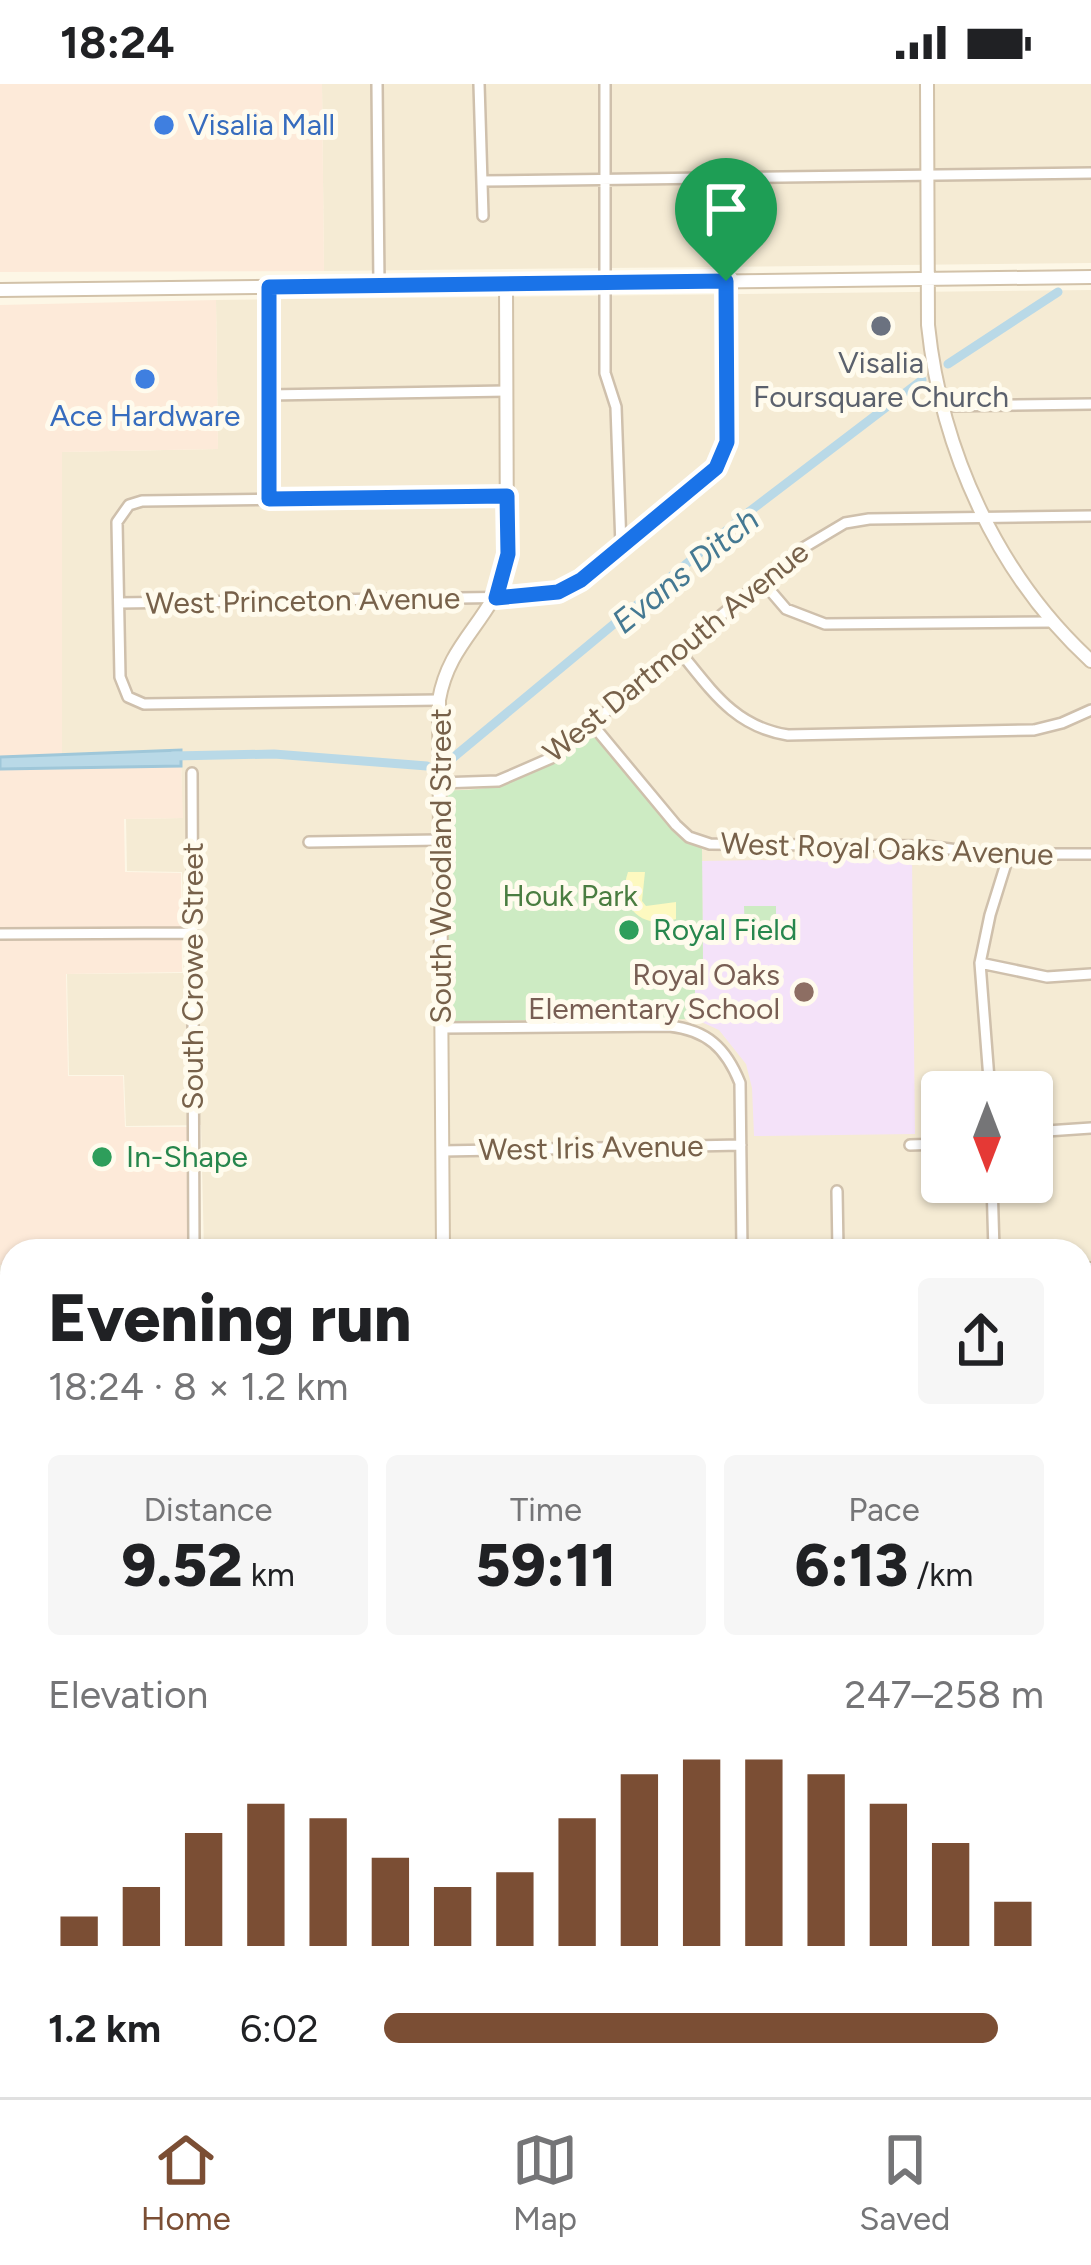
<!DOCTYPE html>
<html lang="en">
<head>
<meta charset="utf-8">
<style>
	body { margin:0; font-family:Figtree,sans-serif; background:#f6f6f6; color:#202124; height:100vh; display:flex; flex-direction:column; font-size:45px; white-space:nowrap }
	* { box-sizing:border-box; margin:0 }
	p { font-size:39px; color:#757577 }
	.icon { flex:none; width:66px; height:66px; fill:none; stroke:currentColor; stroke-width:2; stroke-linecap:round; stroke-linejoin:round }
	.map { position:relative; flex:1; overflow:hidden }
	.side { position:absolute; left:0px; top:1155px; width:1092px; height:858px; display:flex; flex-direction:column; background:#fff; border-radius:36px 36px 0 0; box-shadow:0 3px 9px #0004 }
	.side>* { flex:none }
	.needle { width:78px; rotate:180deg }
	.fabs { position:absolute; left:921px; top:987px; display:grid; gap:24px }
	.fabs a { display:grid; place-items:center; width:132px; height:132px; border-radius:12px; background:#fff; box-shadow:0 3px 9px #0004; font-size:60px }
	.pin { position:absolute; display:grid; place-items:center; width:102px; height:102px; color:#fff; margin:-123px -51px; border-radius:50% 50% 50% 0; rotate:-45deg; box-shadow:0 0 12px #0007 }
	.pin .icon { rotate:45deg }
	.round { display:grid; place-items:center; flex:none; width:126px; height:126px; border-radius:12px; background:#f6f6f6 }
	.summary { display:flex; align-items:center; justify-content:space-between; height:204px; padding:0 48px }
	h1 { font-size:66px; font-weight:800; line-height:90px }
	.metrics { display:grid; grid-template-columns:repeat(3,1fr); gap:18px; height:204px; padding:12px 48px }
	.metrics div { display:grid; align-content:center; border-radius:12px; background:#f6f6f6; text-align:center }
	.metrics b { font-size:60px; font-weight:800 }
	.metrics small { font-size:33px; font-weight:400 }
	.metrics p { font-size:33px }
	.chart { height:336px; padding:24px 48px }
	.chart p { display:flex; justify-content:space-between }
	.chart svg { width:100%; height:216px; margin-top:12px; stroke:#7b4e34; stroke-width:6 }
	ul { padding:0 48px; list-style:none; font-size:39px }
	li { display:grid; grid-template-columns:192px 144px 1fr; align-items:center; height:90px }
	li i { height:30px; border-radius:15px; background:#7b4e34 }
	.status { display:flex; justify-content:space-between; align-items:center; height:84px; padding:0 60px; background:#fff; direction:ltr }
	.status svg { height:33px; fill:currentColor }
	.dock { display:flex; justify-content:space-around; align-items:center; height:168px; border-top:3px solid #e0e0e0; background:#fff; font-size:33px; color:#757577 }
	.dock a { display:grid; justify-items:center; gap:6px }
	.dock .active { color:#7b4e34 }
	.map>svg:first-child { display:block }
	.residential { fill:#f5ebd4; fill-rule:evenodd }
	.commercial { fill:#fdead9 }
	.education { fill:#f4e2f9 }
	.green { fill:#cdebc3 }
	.sand { fill:#fdf9c0 }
	.water { fill:#b9d9e7; stroke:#9fc7d9; stroke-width:3 }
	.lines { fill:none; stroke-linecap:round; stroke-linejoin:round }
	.canal { stroke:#b9d9e7; stroke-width:9 }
	.street-casing { stroke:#cfc0ac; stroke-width:14 }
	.secondary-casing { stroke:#d2c2a9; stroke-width:16 }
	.street { stroke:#fff; stroke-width:9 }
	.secondary { stroke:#fff; stroke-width:12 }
	.route-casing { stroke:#fff; stroke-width:24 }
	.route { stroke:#1a73e8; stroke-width:15 }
	.shop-dot { fill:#3f7fe0; stroke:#fffbed; stroke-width:4.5 }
	.worship-dot { fill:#6b7280; stroke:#fffbed; stroke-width:4.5 }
	.leisure-dot { fill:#2e9e5b; stroke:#fffbed; stroke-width:4.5 }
	.education-dot { fill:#8d6e63; stroke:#fffbed; stroke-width:4.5 }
	.labels { text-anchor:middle; stroke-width:10; stroke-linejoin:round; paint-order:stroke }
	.shop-label { font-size:30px; fill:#366cbe; stroke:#fffbed; text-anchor:start }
	.worship-label { font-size:30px; fill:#5b616d; stroke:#fffbed }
	.street-label { font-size:30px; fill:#77614a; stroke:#fffbed }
	.park-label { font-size:30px; fill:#4a7d41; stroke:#fffbed }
	.leisure-label { font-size:30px; fill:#27864d; stroke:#fffbed; text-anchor:start }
	.education-label { font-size:30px; fill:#785e54; stroke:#fffbed; text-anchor:end }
	.water-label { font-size:33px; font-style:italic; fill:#457992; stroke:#fffbed }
</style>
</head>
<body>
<div class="status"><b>18:24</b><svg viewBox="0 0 49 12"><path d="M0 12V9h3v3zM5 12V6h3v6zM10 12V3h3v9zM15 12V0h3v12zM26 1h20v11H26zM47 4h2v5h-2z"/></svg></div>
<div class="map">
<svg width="1091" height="2013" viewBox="0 0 1091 2013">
	<rect width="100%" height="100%" fill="#fdf7e6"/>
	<!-- residential -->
	<path class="residential" d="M322,0h769v179l-767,8z
		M1091,206v1807h-632l-1,-12h622v-834h-876l-3,-126 -75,1 -2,-51h-55l-2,-101 116,-1 1,-27 -2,-74 -55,-1 -1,-52 56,-1 -1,-67 -119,4v-303l156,-3 -2,-149zM942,1008h90v90h-90z"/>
	<!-- commercial -->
	<path class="commercial" d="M0,0h322l2,187 -324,1z
		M216,216l2,149 -156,3v303l-62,2v-452z
		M181,682l2,52 -59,1 1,53 56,1 1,99 -116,2 2,102h55l2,51h62l3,124h-178v15l-12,-1v-496z
		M0,1212h12v220h-12z"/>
	<!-- education -->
	<path class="education" d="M912,774l3,276 -161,2 -2,-48 -6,-24 -27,-34 -24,-11v-55l8,-1 -1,-102z
		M0,1454h12v547h426v12h-438z"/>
	<!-- green -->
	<path class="green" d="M592,650l80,96 30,19 1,115 -8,1v54l-246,2 -2,-231c61,2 99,-19 145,-56z
		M744,822h32v30h-31z
		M188,2001h138l1,12h-137z"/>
	<!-- sand -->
	<path class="sand" d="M628,788h17l-3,29 4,5 30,-4v17c-34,12 -60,-13 -48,-47z"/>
	<!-- water -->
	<path class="water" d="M181,666v16l-181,3v-12z"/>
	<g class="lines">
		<!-- canal -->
		<path class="canal" d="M948,280l110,-72
			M173,672l101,-2 153,12
			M449,677l301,-250 172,-131"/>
		<!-- street casing -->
		<g class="street-casing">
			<path id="street" d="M377,0l2,201
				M479,0l4,132
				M605,0v289l11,34 5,139
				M482,97l609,-8
				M269,311l238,-4
				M942,322l149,-2
				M269,415v-212
				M762,497l24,28 39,15 227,-2
				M119,519l414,-6 25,-5 23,-12 134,-112 12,-26 -1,-160
				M680,568c32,39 55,75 108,83l246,-5 28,-7 29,-13
				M439,616l-295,4 -16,-7 -8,-20 -3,-155 12,-17 13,-4 365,-5
				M592,640l84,101 13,12 21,7 217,2 61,8h103
				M192,689l2,478
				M439,699l59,-2 53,-23 247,-207 47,-28 24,-4 222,-3
				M309,758l130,-2
				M0,850l192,-1
				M980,879l67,14 44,-3
				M441,944l228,-2c38,4 57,22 71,57l2,168
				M990,1008l-10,-129 10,-48 19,-61
				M1032,1048l59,-4
				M910,1061l32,-1
				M442,1067l299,-6
				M992,1098l2,69
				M837,1107l1,60
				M1080,1512l11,7
				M1080,1548l11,-17
				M1080,1761h11
				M722,2001v12
				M869,2001v12
				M998,2001v12"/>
		</g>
		<!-- secondary casing -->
		<g class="secondary-casing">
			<path id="secondary" d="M927,0l1,241c13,125 69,250 163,336
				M0,206l1091,-13
				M443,1167l-4,-551c10,-59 52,-78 68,-135l-1,-281
				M1080,1185h11
				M0,1197l12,-1
				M449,2001v12"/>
		</g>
		<!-- street -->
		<use href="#street" class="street"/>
		<!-- secondary -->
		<use href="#secondary" class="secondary"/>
	</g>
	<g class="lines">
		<!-- route casing -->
		<g class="route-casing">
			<path id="route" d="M726,197l1,161 -11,26 -135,112 -23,12 -62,6 12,-44 -1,-58 -238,3v-212z"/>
		</g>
		<!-- route -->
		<use href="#route" class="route"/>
	</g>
	<!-- markers -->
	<g class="shop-dot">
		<circle cx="164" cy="41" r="12"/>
		<circle cx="145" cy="295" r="12"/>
	</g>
	<circle class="worship-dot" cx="881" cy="242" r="12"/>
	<g class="leisure-dot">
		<circle cx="629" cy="846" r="12"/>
		<circle cx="102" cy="1073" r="12"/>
	</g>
	<circle class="education-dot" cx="804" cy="908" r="12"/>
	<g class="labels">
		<!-- shop labels -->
		<g class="shop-label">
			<text x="188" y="51">Visalia Mall</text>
			<text x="145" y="342" text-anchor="middle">Ace Hardware</text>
		</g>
		<!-- worship labels -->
		<g class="worship-label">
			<text x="881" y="289">Visalia<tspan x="881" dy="34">Foursquare Church</tspan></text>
		</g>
		<!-- street labels -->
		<g class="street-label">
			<text transform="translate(303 517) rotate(-1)" y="10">West Princeton Avenue</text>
			<text transform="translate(676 568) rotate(-39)" y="10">West Dartmouth Avenue</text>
			<text transform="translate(887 765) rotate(2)" y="10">West Royal Oaks Avenue</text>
			<text transform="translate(441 782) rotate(-90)" y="10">South Woodland Street</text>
			<text transform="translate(193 892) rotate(-90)" y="10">South Crowe Street</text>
			<text transform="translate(591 1064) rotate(-1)" y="10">West Iris Avenue</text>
		</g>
		<!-- park labels -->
		<g class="park-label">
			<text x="570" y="822">Houk Park</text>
		</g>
		<!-- leisure labels -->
		<g class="leisure-label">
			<text x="653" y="856">Royal Field</text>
			<text x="126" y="1083">In-Shape</text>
		</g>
		<!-- education labels -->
		<g class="education-label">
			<text x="780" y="901">Royal Oaks<tspan x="780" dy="34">Elementary School</tspan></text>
		</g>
		<!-- water labels -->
		<g class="water-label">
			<text transform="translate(685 486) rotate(-39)" y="12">Evans Ditch</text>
		</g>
	</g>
</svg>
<div class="fabs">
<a><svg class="needle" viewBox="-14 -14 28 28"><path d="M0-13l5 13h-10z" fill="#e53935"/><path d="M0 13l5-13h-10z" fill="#757577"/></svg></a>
</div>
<div class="pin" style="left:726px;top:197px;background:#1e9e55"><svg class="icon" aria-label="arrive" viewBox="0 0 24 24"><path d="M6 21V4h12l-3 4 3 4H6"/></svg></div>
<section class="side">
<div class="summary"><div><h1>Evening run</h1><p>18:24 · 8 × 1.2 km</p></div><a class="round"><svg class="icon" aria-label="share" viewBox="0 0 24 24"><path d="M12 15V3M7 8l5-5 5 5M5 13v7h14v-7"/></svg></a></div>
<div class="metrics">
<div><p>Distance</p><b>9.52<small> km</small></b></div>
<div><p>Time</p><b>59:11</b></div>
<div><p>Pace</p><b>6:13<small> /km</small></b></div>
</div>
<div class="chart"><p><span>Elevation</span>247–258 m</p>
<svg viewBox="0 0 160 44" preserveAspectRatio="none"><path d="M5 44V38M15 44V32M25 44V21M35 44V15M45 44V18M55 44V26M65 44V32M75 44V29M85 44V18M95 44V9M105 44V6M115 44V6M125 44V9M135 44V15M145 44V23M155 44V35"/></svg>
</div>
<ul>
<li><b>1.2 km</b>6:02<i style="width:93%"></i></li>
</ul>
</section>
</div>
<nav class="dock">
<a class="active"><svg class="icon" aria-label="home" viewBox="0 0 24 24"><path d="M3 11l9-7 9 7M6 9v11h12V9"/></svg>Home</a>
<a><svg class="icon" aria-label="map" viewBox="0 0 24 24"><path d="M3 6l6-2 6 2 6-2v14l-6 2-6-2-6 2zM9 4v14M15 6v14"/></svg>Map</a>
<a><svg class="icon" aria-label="saved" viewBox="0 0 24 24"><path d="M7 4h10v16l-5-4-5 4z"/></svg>Saved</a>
</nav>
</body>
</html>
